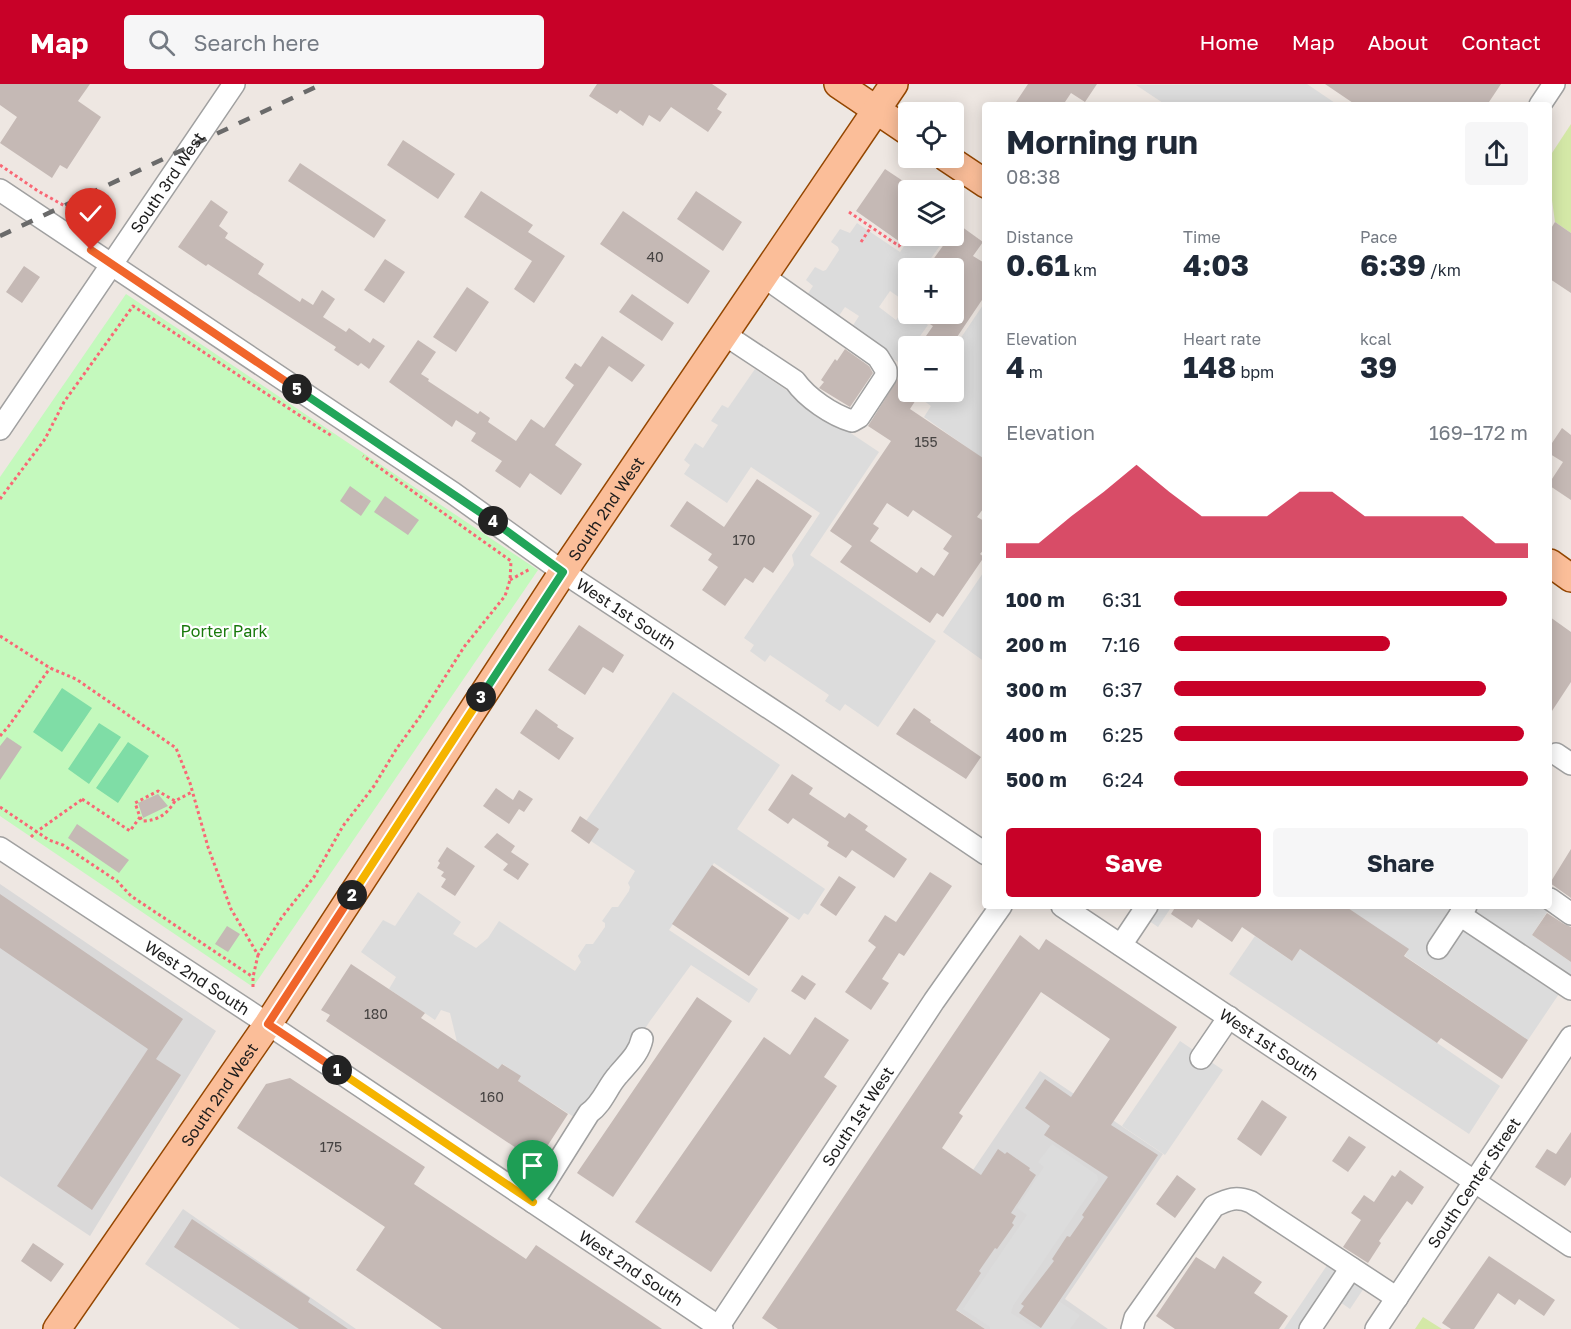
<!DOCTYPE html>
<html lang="en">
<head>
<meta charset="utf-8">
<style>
	body { margin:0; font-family:"Golos Text",sans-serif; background:#f6f6f7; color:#1f2937; height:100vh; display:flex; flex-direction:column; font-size:22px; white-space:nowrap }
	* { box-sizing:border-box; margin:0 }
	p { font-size:20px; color:#747a83 }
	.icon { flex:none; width:33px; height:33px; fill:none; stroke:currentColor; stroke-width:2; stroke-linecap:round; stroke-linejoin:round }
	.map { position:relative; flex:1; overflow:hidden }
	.sheet { position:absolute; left:982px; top:18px; width:570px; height:807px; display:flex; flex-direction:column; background:#fff; border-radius:6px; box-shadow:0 3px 15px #0003 }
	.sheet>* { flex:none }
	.tools { position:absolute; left:898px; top:18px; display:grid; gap:12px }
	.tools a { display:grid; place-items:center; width:66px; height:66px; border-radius:6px; background:#fff; box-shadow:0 3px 15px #0003; font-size:30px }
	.pin { position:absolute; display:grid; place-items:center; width:51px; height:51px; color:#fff; margin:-62px -26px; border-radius:50% 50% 50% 0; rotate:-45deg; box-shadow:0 0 6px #0007 }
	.pin .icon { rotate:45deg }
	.km { position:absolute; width:30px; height:30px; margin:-15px; border-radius:50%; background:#222; color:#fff; font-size:16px; line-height:30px; text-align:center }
	.round { display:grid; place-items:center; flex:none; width:63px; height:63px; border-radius:6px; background:#f6f6f7 }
	.summary { display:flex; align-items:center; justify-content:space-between; height:102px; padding:0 24px }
	h1 { font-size:33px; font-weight:700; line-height:45px }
	.figures { display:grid; grid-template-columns:repeat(3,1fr); gap:9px; height:102px; padding:6px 24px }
	.figures div { display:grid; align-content:center }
	.figures b { font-size:30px; font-weight:700 }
	.figures small { font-size:16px; font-weight:400 }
	.figures p { font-size:16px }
	.chart { height:168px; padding:12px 24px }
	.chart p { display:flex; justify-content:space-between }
	.chart svg { width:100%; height:108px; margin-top:6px; fill:#c80128; opacity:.7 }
	.action { display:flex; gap:12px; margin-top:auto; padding:12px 24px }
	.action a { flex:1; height:69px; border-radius:6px; background:#c80128; color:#fff; font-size:24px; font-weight:700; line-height:69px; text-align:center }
	.action a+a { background:#f6f6f7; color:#1f2937 }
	ul { padding:0 24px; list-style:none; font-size:20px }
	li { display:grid; grid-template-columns:96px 72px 1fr; align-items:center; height:45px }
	li i { height:15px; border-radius:8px; background:#c80128 }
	header { display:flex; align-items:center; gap:36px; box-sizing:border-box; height:84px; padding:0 30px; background:#c80128; color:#fff }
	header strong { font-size:28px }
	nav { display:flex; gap:33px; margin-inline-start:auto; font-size:21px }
	.search { width:420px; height:54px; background:#f6f6f7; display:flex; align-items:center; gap:15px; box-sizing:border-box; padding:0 21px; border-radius:6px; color:#747a83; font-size:22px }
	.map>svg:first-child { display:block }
	.residential { fill:#dad9d9 }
	.grass { fill:#d4e8a7 }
	.park { fill:#c4f9bd }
	.pitch { fill:#7fdda6 }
	.parking { fill:#dcdcdc }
	.building { fill:#c5b9b5; fill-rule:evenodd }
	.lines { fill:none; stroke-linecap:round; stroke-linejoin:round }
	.minor-casing { stroke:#a0a0a0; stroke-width:24 }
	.major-casing { stroke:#944600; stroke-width:30 }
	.path { stroke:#f96775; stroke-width:3; stroke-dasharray:3 3; stroke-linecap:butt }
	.minor { stroke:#fff; stroke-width:21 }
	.major { stroke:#fbbe99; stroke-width:27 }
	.rail { stroke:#6a6a6a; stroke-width:4.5; stroke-dasharray:12 12; stroke-linecap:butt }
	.split-1-casing { stroke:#fff; stroke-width:12 }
	.split-2-casing { stroke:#fff; stroke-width:12 }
	.split-3-casing { stroke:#fff; stroke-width:12 }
	.split-4-casing { stroke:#fff; stroke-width:12 }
	.split-5-casing { stroke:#fff; stroke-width:12 }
	.split-6-casing { stroke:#fff; stroke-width:12 }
	.split-1 { stroke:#f5b400; stroke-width:8 }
	.split-2 { stroke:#f0652b; stroke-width:8 }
	.split-3 { stroke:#f5b400; stroke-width:8 }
	.split-4 { stroke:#22a559; stroke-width:8 }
	.split-5 { stroke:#22a559; stroke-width:8 }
	.split-6 { stroke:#f0652b; stroke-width:8 }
	.labels { text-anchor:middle; stroke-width:4.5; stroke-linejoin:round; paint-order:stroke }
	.number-label { font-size:14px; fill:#464342 }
	.street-label { font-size:16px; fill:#1c1c1c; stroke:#fff }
	.park-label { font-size:16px; fill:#18790b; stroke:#fff }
</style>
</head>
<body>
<header>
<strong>Map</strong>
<div class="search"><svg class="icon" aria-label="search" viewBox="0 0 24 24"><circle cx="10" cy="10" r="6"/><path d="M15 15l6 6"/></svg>Search here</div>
<nav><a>Home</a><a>Map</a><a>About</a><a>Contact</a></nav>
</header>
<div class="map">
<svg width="1571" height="1245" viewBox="0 0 1571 1245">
	<rect width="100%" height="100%" fill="#eee7e2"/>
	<!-- residential -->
	<path class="residential" d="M0,800l216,147 -126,205 -90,-60z
		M1040,987l123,83 -98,145 43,30h-123l-58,-39 69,-105 -23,-15z
		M183,1125l173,120h-116l-95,-65z"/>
	<!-- grass -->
	<path class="grass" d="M1571,40v109l-16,-11 -5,-36v-30z
		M1423,1233l19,12h-27z"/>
	<!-- park -->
	<path class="park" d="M126,210l412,276 -285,417 -253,-171v-339z"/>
	<!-- pitch -->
	<path class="pitch" d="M62,604l30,20 -30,44 -29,-20z
		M99,639l22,14 -32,47 -21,-15z
		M128,658l21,14 -31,47 -22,-15z"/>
	<!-- parking -->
	<path class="parking" d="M1307,0l31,21h-172l-30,-20z
		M857,139l43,29 11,-16h36l-23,32h-15v22l-6,10 -13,-9 -11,16 17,13 8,-11 24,16 -15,21h-4v6l-8,12 -51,-34 9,-14 -14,-9 -9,13 -31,-22 8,-12 -7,-6 9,-13 8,4 3,-1 13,-20 -1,-3 -7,-5 9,-13 10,4z
		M985,218v158l-61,-43 7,-11 -11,-8 5,-6h29v-44z
		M755,285l124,83 -69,103 126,86 -58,86 -33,-23 -5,7 -15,-10 4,-6 -59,-40 -5,7 -15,-11 4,-6 -10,-7 50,-73 -2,-10 28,-42 -69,-46 -24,36 -43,-29 6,-9 -6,-5 11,-17 8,5 15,-23 -7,-4 11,-16 6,3z
		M985,486v92l-42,-30z
		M673,608l107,73 -43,64 88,60 -17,26 -4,-2 -5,7 -85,-57 -45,67 89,59 -9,14 -58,-38 -41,56 -53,81 -20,17 -59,-38 2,-5 -17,-12 -5,5 -41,-27 -7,-29 -9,-3 -6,10 -46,-31 7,-12 -35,-25 22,-32 12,6 23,-34 43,30 -8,12 23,14 12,-10 11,-17 76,50 6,-9 -3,-6 8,-12h7l12,-17v-4l-3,-2 10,-14h6l11,-16 1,-4 -2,-4 7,-12 -44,-30 -5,-20z
		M1127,822h45l-14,21z
		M1345,822h199l5,3 -17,26 39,27v14l-43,64 -123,-84 3,-6z
		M1255,852l37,25 8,-12 200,137 -31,48 -240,-160z
		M1180,957l43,29 -58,85 -43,-29z
		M1052,1060l45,31 1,5 -85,126 -2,7 25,16h-46v-2l-27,-18 64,-94 -10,-7 27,-41 -6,-5z
		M1338,1165l36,24 -24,36 -10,-7 -19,27h-37z
		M1059,1217l21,14 -10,14h-30z"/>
	<!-- building -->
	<path class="building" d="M0,0h90l-12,17 23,16 -34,52 -7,-4 -8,13 -52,-35 17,-26 -17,-12z
		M597,0h115l15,10 -10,15 5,3 -14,20 -37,-25 -11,15 -11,-7 -6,11 -23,-16 -3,4 -28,-18z
		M1028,0h69l-12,18 -14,-9 -8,12h-49z
		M1325,0h176l-14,21h-131z
		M403,56l52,34 -17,25 -51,-34z
		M300,79l86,57 -12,18 -86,-57z
		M885,85l24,16v43l-9,14 -44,-31z
		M481,107l52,34 -5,7 37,24 -31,47 -20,-14 18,-28 -68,-44z
		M696,107l46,31 -19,29 -46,-32z
		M211,116l17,12 -9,14 9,7 -3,5 39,26 -6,10 42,28 2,-4 11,7 9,-15 13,9 -12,18 23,15 3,-4 21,15 3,-5 12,8 -16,23 -8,-6 -3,3 -24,-16 2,-3 -128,-83 -2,2 -28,-19z
		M623,127l87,60 -22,33 -88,-60z
		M1555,138l16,11v60l-21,-14v-49z
		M958,140l25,18 -10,14 13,8v30l-35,52h-32l14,-20 -19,-12h40v-46h-27l23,-32h4v-6z
		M385,175l20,13 -21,31 -20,-13z
		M24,182l16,11 -18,26 -16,-11z
		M467,203l22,15 -33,50 -23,-15z
		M632,210l42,29 -12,18 -43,-29z
		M602,252l43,29 -13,17 -23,-16 -54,79 27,19 -21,31 -31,-22 -10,15 -25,-17 7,-10 -31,-20 5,-8 -20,-13 -4,7 -63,-45 29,-42 18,12 -15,22 8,5 -1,2 50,33 2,-3 10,7 -2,4 28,19 15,-22 13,9 30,-43 -9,-7 10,-15 6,4z
		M845,265l24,17 4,7 -23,34 -31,-19 5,-6 -3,-2 14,-21 2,2z
		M909,277v31h12l-11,17 76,51v45l-9,12 9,5v25l-6,7 4,3 -41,60 -6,-4 -7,10 -90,-61 12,-16 -22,-15 61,-90 -23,-15zM887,419l21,14 5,-7 39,26 -9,13 6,4 -15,23 -13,-9 -4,6 -47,-32 9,-13 -6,-4z
		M1562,344l9,7v65l-21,-14v-4l13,-20 -13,-8v-8z
		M757,395l55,37 -39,57 -9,-6 -11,16 -8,-5 -20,28 -23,-16 16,-23 -10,-7 4,-6 -42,-28 17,-25 37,26z
		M350,402l21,15 -10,15 -21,-15z
		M385,412l34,24 -11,15 -34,-23z
		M1550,533l21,15v50l-21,32z
		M579,541l45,30 -11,18 -10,-6 -18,28 -37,-25z
		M914,624l17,12 -1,2 51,35 -15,22 -70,-45z
		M536,625l22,16 -1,2 17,11 -15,22 -39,-27z
		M7,653l15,10 -22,33v-34z
		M792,690l21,14 -4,6 36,24 4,-5 19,13 -3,4 42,29 -13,19 -42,-28 -6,8 -19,-12 2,-4 -36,-24 -5,6 -20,-14z
		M496,704l17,12 6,-10 14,9 -9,13 -5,-3 -10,15 -26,-18z
		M158,710l10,12 -25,12 -5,-15z
		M580,732l19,13 -10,15 -18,-13z
		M77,740l52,36 -10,13 -51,-35z
		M497,749l18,13 -4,6 18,12 -11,16 -15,-10 5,-6 -24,-17z
		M447,763l28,19 -20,30 -14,-9 5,-8 -5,-3 3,-4 -7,-4 3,-5 -2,-2z
		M1571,765v49l-21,-15z
		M712,781l77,53 -40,58 -77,-52z
		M930,788l22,14 -48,70 -5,-3 -17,26 7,4 -18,27 -26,-18 31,-45 -8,-6 17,-26 11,7z
		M839,792l17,11 -20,29 -16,-11z
		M0,810l183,125 -27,40 25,16 -89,135 -35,-24 91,-137 -148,-101z
		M1176,822h169l64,43 -5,7 124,84 -26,39 -61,-41 -4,5 -137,-94 -8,12 -50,-34 -10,15 -34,-23 -6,9 -21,-14z
		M1547,829l17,11 7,3v35l-39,-27z
		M227,842l13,8 -12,18 -13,-8z
		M1020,851l19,15 7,-11 131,88 -66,98 47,30 -117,173 -22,-15 5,-7 -3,-2 33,-43 -2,-2 15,-23 3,1 14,-20 -2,-2 26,-38 -64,-42 6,-9 -25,-18 20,-29 26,18 39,-58 -69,-47 -82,121 4,3 -21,32 39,27 17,-26 7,5 2,-2 23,16 -1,2 7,5 -25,38 5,3 -4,7 2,2 -17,24 -2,-1 -16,23 2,2 -25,37 29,19h-207l-16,-11z
		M351,880l74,49 -4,5 77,51 4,-5 19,12 -3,5 50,33 -31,48 -211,-141 4,-6 -9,-5z
		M802,891l14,9 -11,16 -14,-9z
		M697,913l35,24 -119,176 -36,-24z
		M815,933l34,23 -25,37 13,9 -126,186 -76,-50 129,-185 26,18z
		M290,994l135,89 -11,17 112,75 10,-14 126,84h-220l-86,-59 29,-43 -148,-99 29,-44z
		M1262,1016l25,17 -26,39 -24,-17z
		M1571,1048v45l-6,9 -30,-19 12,-18 9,5z
		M1349,1052l17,11 -18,25 -16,-11z
		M1400,1086l24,17 -12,18 -5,-4 -28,40 2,2 -13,20 -25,-16 18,-27 -10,-7 13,-18 10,7 18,-27 3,2z
		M1177,1091l19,14 -21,29 -19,-14z
		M192,1135l118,79 -2,4 40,27h-49l-125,-82z
		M33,1159l31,21 -13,18 -30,-21z
		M1223,1172l39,26 -8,11 34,23 -9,13h-104l-19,-13 40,-59 19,12z
		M1489,1172l66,44 -11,16 -25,-17 -4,6 -17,-12 -24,36h-23l-9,-6z"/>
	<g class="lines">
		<!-- minor casing -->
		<g class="minor-casing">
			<g id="minor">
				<path d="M1540,21l14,-21"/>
				<path id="s1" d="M0,106l453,303 110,79 232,153 191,129"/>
				<path d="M724,250l71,47c12,17 37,34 57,40l7,-4 27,-41v-6l-8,-13 -115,-81"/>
				<path id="s2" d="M0,345l234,-345"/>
				<path d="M1556,670l15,10"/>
				<path id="s3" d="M0,764l268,176 454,305"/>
				<path d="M1550,815l21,15"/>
				<path id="s4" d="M1062,822l509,340"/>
				<path d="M1460,831l111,74"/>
				<path d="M1121,861l26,-39"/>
				<path d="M1438,864l28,-42"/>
				<path d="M1201,974l28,-41"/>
				<path d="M533,1118l56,-89c14,-10 18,-26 29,-38 9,-11 21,-21 24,-36"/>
				<path id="s5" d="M717,1245l217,-328 67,-95"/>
				<path d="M1132,1245l3,-11 79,-112c15,-7 22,-10 37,-4l146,96"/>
				<path d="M1310,1245l41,-61"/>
				<path id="s6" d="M1376,1245l195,-292"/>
			</g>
		</g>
		<!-- major casing -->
		<g class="major-casing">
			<g id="major">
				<path d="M838,0l71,48"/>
				<path d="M947,74l39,26"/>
				<path d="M1550,479l21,15"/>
				<path id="s7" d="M57,1245l211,-305 295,-452 331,-488"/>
			</g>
		</g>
		<!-- path -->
		<path class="path" d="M0,81l38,26 68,38
			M849,128l50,34 10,-15
			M861,158l10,-15
			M0,415l45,-60 19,-37 69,-96c67,43 132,88 199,130
			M510,496l20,-11
			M0,552l50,32 26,11 100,69 14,35 18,64 23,62 27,46 24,-38 32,-40 29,-51 31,-40 23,-38 22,-30 45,-71 41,-51 5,-16 1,-19 -148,-105
			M0,652l8,-9 42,-59
			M82,715l48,32 10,-14 -5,-14 23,-12 17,10 17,-9
			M0,723l49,33 14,5 54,36 14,15 122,81
			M140,733l2,4c16,0 25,-7 33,-20
			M31,753l5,-5 48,-34
			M253,903v-10l5,-22"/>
		<!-- minor -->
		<use href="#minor" class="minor"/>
		<!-- major -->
		<use href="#major" class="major"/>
		<!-- rail -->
		<path class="rail" d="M0,152l322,-152"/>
	</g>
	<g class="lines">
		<!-- split-1 casing -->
		<g class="split-1-casing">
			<path id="split-1" d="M337,986l196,132"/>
		</g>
		<!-- split-2 casing -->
		<g class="split-2-casing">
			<path id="split-2" d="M337,986l-69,-46 84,-129"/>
		</g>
		<!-- split-3 casing -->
		<g class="split-3-casing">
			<path id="split-3" d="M352,811l129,-198"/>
		</g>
		<!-- split-4 casing -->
		<g class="split-4-casing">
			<path id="split-4" d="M481,613l82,-125 -70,-51"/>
		</g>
		<!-- split-5 casing -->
		<g class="split-5-casing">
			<path id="split-5" d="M297,305l196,132"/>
		</g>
		<!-- split-6 casing -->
		<g class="split-6-casing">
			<path id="split-6" d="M91,166l206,139"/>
		</g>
		<!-- split-1 -->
		<use href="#split-1" class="split-1"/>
		<!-- split-2 -->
		<use href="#split-2" class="split-2"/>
		<!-- split-3 -->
		<use href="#split-3" class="split-3"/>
		<!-- split-4 -->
		<use href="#split-4" class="split-4"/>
		<!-- split-5 -->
		<use href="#split-5" class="split-5"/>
		<!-- split-6 -->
		<use href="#split-6" class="split-6"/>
	</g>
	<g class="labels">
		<!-- number labels -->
		<g class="number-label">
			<text x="655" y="178">40</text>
			<text x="926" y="363">155</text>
			<text x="744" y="461">170</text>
			<text x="376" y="935">180</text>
			<text x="492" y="1018">160</text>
			<text x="331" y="1068">175</text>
		</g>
		<!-- street labels -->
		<g class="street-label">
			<text dy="6" stroke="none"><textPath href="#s2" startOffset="298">South 3rd West</textPath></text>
			<text dy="6" stroke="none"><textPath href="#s7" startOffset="987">South 2nd West</textPath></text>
			<text dy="6" stroke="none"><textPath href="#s1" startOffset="756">West 1st South</textPath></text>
			<text dy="6" stroke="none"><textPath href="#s3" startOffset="236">West 2nd South</textPath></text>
			<text dy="6" stroke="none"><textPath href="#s4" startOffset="249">West 1st South</textPath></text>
			<text dy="6" stroke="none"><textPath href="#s7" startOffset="285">South 2nd West</textPath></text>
			<text dy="6" stroke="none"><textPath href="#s5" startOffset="255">South 1st West</textPath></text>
			<text dy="6" stroke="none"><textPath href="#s6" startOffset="176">South Center Street</textPath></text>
			<text dy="6" stroke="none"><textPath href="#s3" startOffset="758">West 2nd South</textPath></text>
		</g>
		<!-- park labels -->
		<g class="park-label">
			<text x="224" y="553">Porter Park</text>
		</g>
	</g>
</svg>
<div class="tools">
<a><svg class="icon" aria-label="locate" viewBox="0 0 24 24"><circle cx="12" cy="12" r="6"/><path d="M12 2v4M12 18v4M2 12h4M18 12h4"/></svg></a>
<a><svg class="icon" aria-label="layers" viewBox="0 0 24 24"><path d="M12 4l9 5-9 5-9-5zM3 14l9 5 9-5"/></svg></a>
<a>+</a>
<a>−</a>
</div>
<div class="pin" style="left:533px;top:1118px;background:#1e9e55"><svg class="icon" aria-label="arrive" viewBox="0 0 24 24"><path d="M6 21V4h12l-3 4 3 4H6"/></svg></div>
<div class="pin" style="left:91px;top:166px;background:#d93025"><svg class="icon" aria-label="check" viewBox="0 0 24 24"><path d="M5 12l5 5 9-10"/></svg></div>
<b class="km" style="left:337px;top:986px">1</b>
<b class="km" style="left:352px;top:811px">2</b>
<b class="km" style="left:481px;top:613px">3</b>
<b class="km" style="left:493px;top:437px">4</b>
<b class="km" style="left:297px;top:305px">5</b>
<section class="sheet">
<div class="summary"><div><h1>Morning run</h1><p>08:38</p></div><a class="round"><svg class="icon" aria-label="share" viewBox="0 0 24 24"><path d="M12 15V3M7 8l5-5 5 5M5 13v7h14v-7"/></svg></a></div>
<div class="figures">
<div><p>Distance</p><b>0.61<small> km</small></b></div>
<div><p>Time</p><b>4:03</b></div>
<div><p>Pace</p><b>6:39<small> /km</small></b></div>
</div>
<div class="figures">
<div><p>Elevation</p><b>4<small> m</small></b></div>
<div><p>Heart rate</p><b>148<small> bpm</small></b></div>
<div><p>kcal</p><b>39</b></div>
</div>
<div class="chart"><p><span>Elevation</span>169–172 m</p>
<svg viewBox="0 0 160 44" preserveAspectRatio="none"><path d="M0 44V38L10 38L20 27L30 17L40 6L50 17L60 27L70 27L80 27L90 17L100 17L110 27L120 27L130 27L140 27L150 38L160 38V44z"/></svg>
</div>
<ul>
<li><b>100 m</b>6:31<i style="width:94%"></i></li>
<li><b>200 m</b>7:16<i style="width:61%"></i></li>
<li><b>300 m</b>6:37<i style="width:88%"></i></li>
<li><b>400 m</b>6:25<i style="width:99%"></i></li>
<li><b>500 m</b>6:24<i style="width:100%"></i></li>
</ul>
<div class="action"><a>Save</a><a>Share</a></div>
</section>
</div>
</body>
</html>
